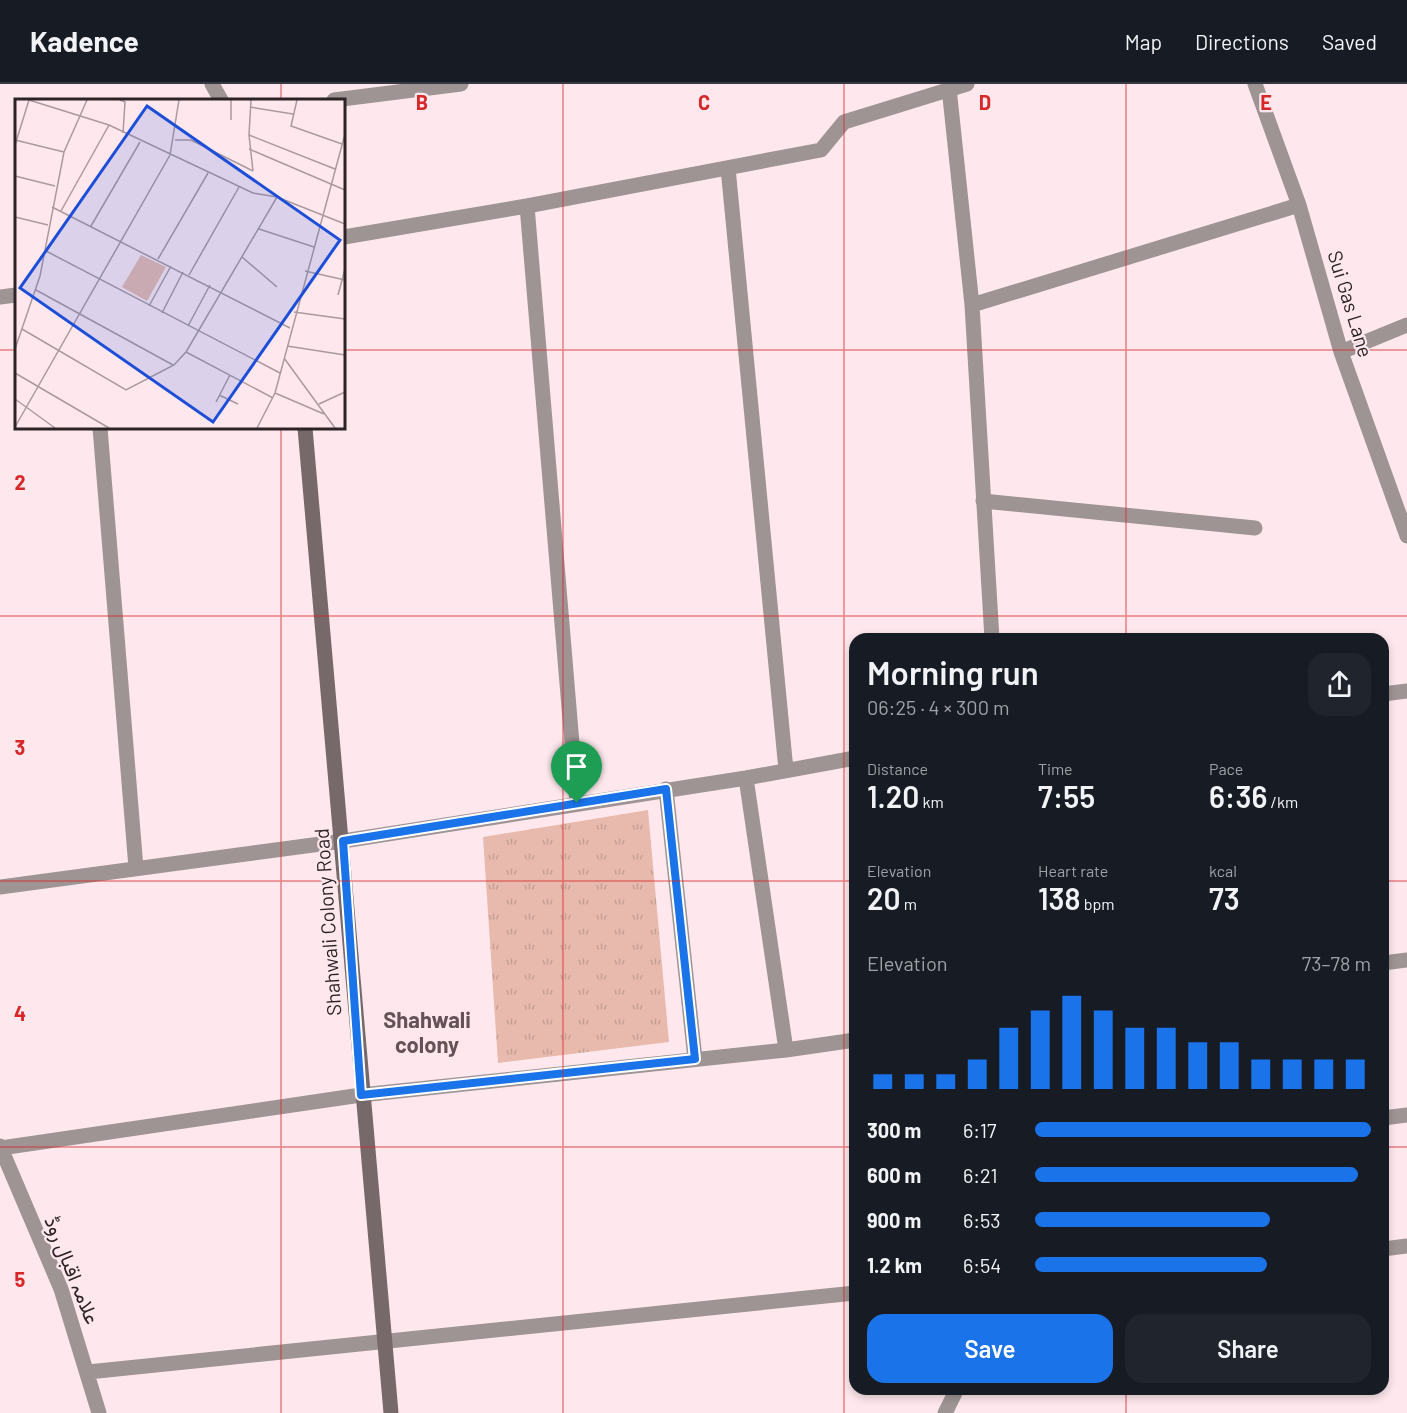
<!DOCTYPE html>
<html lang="en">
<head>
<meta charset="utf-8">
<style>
	body { margin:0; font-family:Barlow,Vazirmatn,sans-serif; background:#20242c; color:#f1f3f6; height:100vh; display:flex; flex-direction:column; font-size:22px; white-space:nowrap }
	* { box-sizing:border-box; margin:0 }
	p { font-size:20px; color:#9ea1a6 }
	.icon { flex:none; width:33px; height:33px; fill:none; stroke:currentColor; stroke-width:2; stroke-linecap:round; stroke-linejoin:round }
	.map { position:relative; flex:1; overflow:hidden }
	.sheet { position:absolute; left:849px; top:549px; width:540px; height:762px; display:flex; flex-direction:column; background:#171b24; border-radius:18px; box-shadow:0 3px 9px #0003 }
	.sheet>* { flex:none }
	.pin { position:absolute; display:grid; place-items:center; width:51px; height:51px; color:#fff; margin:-62px -26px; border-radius:50% 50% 50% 0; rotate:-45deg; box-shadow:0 0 6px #0007 }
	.pin .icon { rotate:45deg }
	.round { display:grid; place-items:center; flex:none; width:63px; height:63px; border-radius:18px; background:#20242c }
	.head { display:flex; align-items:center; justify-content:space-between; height:102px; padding:0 18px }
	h1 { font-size:33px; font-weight:600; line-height:45px }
	.metrics { display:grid; grid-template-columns:repeat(3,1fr); gap:9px; height:102px; padding:6px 18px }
	.metrics div { display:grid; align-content:center }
	.metrics b { font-size:30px; font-weight:600 }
	.metrics small { font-size:16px; font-weight:400 }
	.metrics p { font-size:16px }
	.chart { height:168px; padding:12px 18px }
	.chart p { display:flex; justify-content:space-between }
	.chart svg { width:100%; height:108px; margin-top:6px; stroke:#1a73e8; stroke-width:6 }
	.cta { display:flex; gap:12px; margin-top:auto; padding:12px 18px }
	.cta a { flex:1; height:69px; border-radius:18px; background:#1a73e8; color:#fff; font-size:24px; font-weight:600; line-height:69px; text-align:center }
	.cta a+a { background:#20242c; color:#f1f3f6 }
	ul { padding:0 18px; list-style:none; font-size:20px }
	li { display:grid; grid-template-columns:96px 72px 1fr; align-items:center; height:45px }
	li i { height:15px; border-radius:8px; background:#1a73e8 }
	header { display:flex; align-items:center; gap:36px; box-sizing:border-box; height:84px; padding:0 30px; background:#171b24; border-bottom:2px solid #363941 }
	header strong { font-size:28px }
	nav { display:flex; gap:33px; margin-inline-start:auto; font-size:21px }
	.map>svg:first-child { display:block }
	.park { fill:url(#park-tufts) }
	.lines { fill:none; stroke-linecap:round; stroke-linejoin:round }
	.minor { stroke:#9e9494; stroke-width:15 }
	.secondary { stroke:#776969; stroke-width:15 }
	.route-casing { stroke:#fff; stroke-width:12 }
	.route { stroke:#1a73e8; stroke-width:8 }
	.grid { fill:none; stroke:#d62828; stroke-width:1.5; stroke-opacity:0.55 }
	.labels { text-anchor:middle; stroke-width:4.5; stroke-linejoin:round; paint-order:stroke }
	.street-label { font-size:20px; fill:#2c2326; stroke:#fee8ee }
	.quarter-label { font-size:22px; font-weight:bold; fill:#655258; stroke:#fee8ee }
	.inset-road { fill:none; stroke:#aa999e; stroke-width:1.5 }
	.view { fill:#1d4ed8; fill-opacity:0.15; stroke:#1d4ed8; stroke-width:3 }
	.inset-edge { fill:none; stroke:#2c2326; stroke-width:3 }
	.grid-label { font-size:20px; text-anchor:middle; font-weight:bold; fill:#d62828; stroke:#fee8ee; stroke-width:4.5; stroke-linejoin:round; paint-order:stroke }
</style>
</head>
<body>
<header>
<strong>Kadence</strong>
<nav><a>Map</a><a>Directions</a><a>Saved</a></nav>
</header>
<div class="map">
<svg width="1407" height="1329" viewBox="0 0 1407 1329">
	<defs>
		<pattern id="park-tufts" width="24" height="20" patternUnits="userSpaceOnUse" patternTransform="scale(1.5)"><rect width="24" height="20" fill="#e8baad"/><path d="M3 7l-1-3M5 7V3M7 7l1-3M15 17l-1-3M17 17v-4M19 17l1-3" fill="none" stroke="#c7a095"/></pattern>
	</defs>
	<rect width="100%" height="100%" fill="#fee8ee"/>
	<!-- park -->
	<path class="park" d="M648,726l21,232 -171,21 -15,-226z"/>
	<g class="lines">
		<!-- minor -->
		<path class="minor" d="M212,0l9,16
			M1255,0l44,121 42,147 66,184
			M949,4l23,217 20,334
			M334,16l127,-16
			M728,84l58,602
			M527,122l50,597
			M344,153l183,-31 294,-56 23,-28 123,-38
			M0,213l16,-2
			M972,221l327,-100
			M1341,268l66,-27
			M100,344l36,440
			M983,417l272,27
			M1383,610l24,-3
			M746,694l40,272
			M666,705l29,270
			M0,803l343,-46 403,-63 109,-20
			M1383,879l24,-3
			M1383,1034l24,-3
			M0,1062l61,143 38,124
			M1,1064l360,-53 425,-45 69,-10
			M1383,1165l24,-3
			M88,1288l767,-79
			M945,1329l12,-24"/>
		<!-- secondary -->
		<path class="secondary" d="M305,344l86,985"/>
	</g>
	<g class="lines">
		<!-- route casing -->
		<g class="route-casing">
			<path id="route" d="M666,705l29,270 -334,36 -18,-254z"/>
		</g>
		<!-- route -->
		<use href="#route" class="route"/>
	</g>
	<!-- grid -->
	<path class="grid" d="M281,0v16M563,0v1329M844,0v1329M1126,0v555M0,266h16M344,266h1063M281,344v985M0,532h1407M0,797h855M1383,797h24M0,1063h855M1383,1063h24M1126,1305v24"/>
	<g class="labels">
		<!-- street labels -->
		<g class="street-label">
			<text transform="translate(1350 220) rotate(73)" y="7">Sui Gas Lane</text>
			<text transform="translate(328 838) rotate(-94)" y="7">Shahwali Colony Road</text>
			<text transform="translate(72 1186) rotate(68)" y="7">علامہ اقبال روڈ</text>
		</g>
		<!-- quarter labels -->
		<g class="quarter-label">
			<text x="427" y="944">Shahwali<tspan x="427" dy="25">colony</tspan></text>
		</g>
	</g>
	<!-- overview -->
	<g transform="translate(15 15)">
		<rect width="330" height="330" fill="#fee8ee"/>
		<path d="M126,156l25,12 -19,34 -25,-14z" fill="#e8baad"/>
		<path class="inset-road" d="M14,1l80,25 144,68 24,4 68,27M105,1l5,2 -2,31M236,1l-2,35 4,36M282,1l-6,26 51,18M235,8l43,7M216,21v-20M234,36l86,34M0,41l49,12M160,41h16l62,31M0,46l14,-45M234,50l96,41M155,56l9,-55M0,77l40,10M37,108l238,121M46,112l48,-86M0,118l33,8M76,127l49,-84M244,130l55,18M31,152l234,122M227,158l35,30M143,160l50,-86M290,172l40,9M174,176l50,-88M21,191l137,75M323,196l7,-26M134,207l22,-40M279,213l51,7M147,214l21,-41M173,227l22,-41M7,230l104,61 48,-25 12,-13 87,46M272,247l58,9M0,250l25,-73 24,-124 23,-52M171,253l91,-155M269,259l51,70M0,274l94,55M260,294l49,21M204,296l19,9M0,300l40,29M201,303l14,-27M304,305l26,-12M0,328l155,-272M242,329l18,-35 70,-259"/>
		<path class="view" d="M132,7l193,134 -127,182 -193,-134z"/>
		<rect width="330" height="330" class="inset-edge"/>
	</g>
	<g class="grid-label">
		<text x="422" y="26">B</text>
		<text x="704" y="26">C</text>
		<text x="985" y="26">D</text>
		<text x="1266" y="26">E</text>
		<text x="20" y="406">2</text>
		<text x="20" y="671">3</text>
		<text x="20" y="937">4</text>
		<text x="20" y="1203">5</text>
	</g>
</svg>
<div class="pin" style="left:577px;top:719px;background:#1e9e55"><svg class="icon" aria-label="arrive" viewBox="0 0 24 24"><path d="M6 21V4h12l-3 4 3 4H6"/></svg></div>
<section class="sheet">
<div class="head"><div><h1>Morning run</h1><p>06:25 · 4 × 300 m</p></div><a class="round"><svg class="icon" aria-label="share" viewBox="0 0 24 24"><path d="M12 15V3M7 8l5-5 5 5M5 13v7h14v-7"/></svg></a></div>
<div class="metrics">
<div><p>Distance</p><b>1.20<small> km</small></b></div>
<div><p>Time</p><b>7:55</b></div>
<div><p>Pace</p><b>6:36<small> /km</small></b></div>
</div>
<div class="metrics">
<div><p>Elevation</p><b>20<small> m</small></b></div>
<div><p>Heart rate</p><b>138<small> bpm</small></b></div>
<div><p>kcal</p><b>73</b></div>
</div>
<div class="chart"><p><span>Elevation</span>73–78 m</p>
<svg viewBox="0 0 160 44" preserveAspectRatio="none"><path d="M5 44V38M15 44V38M25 44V38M35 44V32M45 44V19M55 44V12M65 44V6M75 44V12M85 44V19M95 44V19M105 44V25M115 44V25M125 44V32M135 44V32M145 44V32M155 44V32"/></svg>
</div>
<ul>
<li><b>300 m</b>6:17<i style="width:100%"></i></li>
<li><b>600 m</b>6:21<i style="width:96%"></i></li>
<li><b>900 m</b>6:53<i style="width:70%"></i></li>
<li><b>1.2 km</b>6:54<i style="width:69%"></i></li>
</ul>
<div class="cta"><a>Save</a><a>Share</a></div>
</section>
</div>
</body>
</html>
